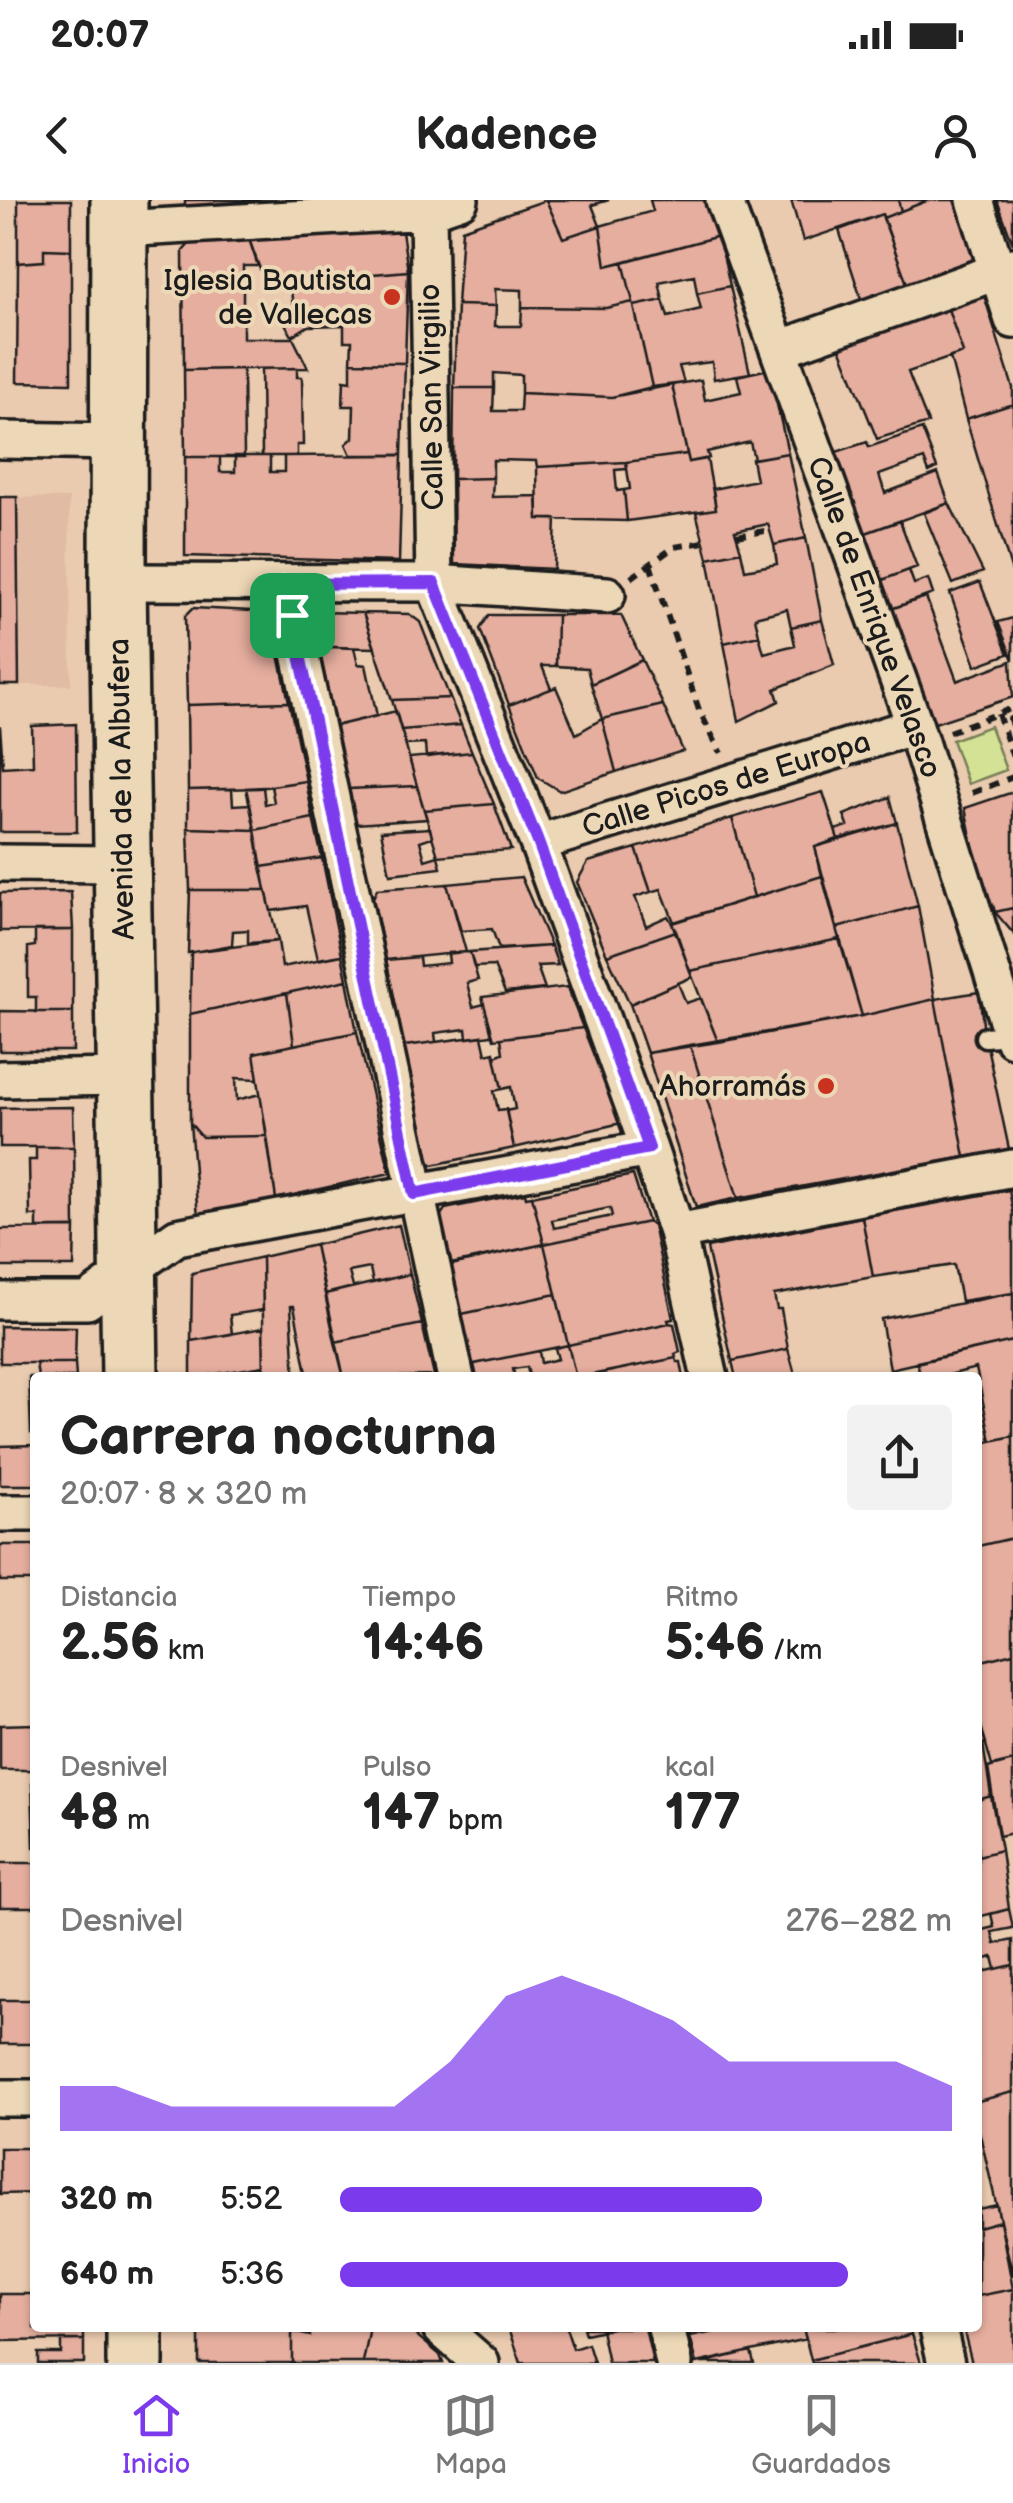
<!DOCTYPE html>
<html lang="es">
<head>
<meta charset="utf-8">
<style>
	body { margin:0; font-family:"Balsamiq Sans",sans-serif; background:#f2f2f2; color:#222; height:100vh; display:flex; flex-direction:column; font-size:38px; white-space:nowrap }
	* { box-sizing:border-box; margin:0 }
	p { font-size:32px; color:#767676 }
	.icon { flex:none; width:55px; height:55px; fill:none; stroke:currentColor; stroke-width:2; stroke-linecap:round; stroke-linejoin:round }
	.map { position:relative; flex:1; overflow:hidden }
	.details { position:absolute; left:30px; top:1172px; width:952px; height:960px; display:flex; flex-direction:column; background:#fff; border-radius:10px; box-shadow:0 2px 8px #0004 }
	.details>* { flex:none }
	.pin { position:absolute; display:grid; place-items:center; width:85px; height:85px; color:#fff; margin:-42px; border-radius:20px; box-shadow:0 5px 15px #0006 }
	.round { display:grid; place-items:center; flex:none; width:105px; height:105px; border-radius:10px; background:#f2f2f2 }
	.overview { display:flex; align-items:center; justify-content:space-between; height:170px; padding:0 30px }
	h1 { font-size:55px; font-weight:800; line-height:75px }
	.metrics { display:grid; grid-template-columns:repeat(3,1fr); gap:15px; height:170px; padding:10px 30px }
	.metrics div { display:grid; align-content:center }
	.metrics b { font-size:50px; font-weight:800 }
	.metrics small { font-size:28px; font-weight:400 }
	.metrics p { font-size:28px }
	.chart { height:280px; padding:20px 30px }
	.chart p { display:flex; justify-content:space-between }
	.chart svg { width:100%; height:180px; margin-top:10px; fill:#7c3aed; opacity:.7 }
	ul { padding:0 30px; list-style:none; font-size:32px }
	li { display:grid; grid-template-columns:160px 120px 1fr; align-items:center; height:75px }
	li i { height:25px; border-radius:12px; background:#7c3aed }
	.status { display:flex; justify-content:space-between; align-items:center; height:70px; padding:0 50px; background:#fff; direction:ltr }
	.status svg { height:28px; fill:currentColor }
	header { display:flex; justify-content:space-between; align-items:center; height:130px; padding:0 30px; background:#fff; font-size:45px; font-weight:800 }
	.menu { display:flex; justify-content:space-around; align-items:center; height:140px; border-top:2px solid #e0e0e0; background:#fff; font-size:28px; color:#767676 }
	.menu a { display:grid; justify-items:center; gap:5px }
	.menu .selected { color:#7c3aed }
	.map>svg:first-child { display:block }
	.built { fill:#e1bba4 }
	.green { fill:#d3e295; stroke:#787f58; stroke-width:2.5 }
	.building { fill:#e6ae9f; stroke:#1c1c1c; stroke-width:2.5; fill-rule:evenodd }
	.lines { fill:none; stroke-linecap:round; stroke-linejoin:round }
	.lane-casing { stroke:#1c1c1c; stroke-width:25 }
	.street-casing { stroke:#1c1c1c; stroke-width:42 }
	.primary-casing { stroke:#1c1c1c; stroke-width:62 }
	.path { stroke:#1c1c1c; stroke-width:6; stroke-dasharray:10 8; stroke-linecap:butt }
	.lane { stroke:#ecd7b6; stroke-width:18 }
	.street { stroke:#ecd7b6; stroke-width:35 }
	.primary { stroke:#ecd7b6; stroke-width:55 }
	.route-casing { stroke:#fff; stroke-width:20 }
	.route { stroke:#7c3aed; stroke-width:12 }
	.poi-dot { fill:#c8321e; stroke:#ecd7b6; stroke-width:4 }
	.labels { text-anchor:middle; stroke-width:8; stroke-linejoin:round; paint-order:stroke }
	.poi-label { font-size:30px; fill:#1c1c1c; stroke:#ecd7b6; text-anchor:end }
	.street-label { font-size:30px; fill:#1c1c1c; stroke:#ecd7b6 }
</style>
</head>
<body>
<div class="status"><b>20:07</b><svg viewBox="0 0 49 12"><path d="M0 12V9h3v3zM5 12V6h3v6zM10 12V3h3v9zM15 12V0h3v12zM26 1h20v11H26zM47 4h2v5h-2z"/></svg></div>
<header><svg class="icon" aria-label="back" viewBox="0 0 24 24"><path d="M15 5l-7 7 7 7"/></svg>Kadence<svg class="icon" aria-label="person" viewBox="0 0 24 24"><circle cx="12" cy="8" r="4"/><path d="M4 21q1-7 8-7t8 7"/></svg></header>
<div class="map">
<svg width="1013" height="2163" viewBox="0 0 1013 2163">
	<rect width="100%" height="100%" fill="#eacbaf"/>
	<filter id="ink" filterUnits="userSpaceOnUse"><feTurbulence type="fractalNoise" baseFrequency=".01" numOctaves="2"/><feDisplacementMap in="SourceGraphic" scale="20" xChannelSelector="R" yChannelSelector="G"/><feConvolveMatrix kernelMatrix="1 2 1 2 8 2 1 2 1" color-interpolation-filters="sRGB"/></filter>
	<g filter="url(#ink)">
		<!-- built -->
		<path class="built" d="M0,297l69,1 2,187h-71z"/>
		<!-- green -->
		<path class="green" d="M990,526l16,44 -38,14 -16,-44z"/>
		<!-- building -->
		<path class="building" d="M18,0h53v50l-27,-1v12l-26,2z
			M185,0h93v7l-93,4z
			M546,0h63l-17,5 8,21 -37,12z
			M546,0l17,38 37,-12 6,40 17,-4 10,40 -27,6 -84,-1v-17l-27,-1 1,17 -39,-1 5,-76z
			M650,0h58l11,36 -113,30 -6,-40 53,-15z
			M791,0h107l3,11 -18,7 -1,-4 -79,27z
			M898,0h31l-28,11z
			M929,0h25l22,63 -67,26 -26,-71z
			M997,0h16v44z
			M882,14l27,75 -46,16 -24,-75z
			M401,25l7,46 -143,12 -16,-44z
			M719,36l11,50 -33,7 -3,-18 -35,7 4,18 -29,6 -11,-44z
			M249,39l9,27h-15v72h50l15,30 -124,2 -1,-119 9,-10z
			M44,49l27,1v133l-54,-1 1,-119 26,-2z
			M408,71l-3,92 -54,-1 1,-21h-8v-16l-36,1 -16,10 -11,-20 12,-8 -3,-27z
			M730,86l20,87 -36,6 -2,-17 -33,4 5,17 -32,4 -18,-81 29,-6 5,17 33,-8 -4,-16z
			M983,92l30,96v16l-47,15 -16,-62 13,-4 -16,-47z
			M633,102l19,85 -40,10 -91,-4v-18l-27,-2v15h-40l3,-83 39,1 -1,20h26l1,-19 84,1z
			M947,106l16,47 -55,19 20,51 -51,16 -38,-94z
			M351,162l54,1 -3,92h-51l-5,-11 7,-6 1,-32h-11l1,-26 7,1z
			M297,168v9h5l1,68h-6v11h-35l-1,-87z
			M243,169l1,88h-59l-1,-87z
			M769,169l19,84 -34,6 -4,-17 -43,10 2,6 -20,4 -17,-77 29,-5 4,20 36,-8 -4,-16z
			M672,185l15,69 -61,8 -89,5 -1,-6 -43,-1v18l-40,1 1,-91h40l-1,23h27l1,-18 91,4z
			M1013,204v168h-1l-46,-153z
			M922,229l15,39 -8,4 -5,-13 -45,16 6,18 53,-20 11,30 -89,32 -30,-81 37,-12 2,5z
			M788,253l18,85 -32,7 -6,-21 -33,7 6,20 -33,7 -12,-46 20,-3 -3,-20 43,-9 -4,-21z
			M687,254l2,8 18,-3 9,50 -89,12 -3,-31 6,-1 -4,-27z
			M402,255l-3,107 -214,-6v-99h35v15h15v-16h35v16h14v-16z
			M626,262l1,7 -12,1 2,21 7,-1 3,31 -89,-2 -1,-52z
			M493,278l-1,19 45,-1 1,23h18l-2,50 -100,-5 -1,-85z
			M0,297h17l2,188h-19z
			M949,303l34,69 -30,12 -29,-71z
			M900,321l17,46 -40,15 -17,-47z
			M806,338l16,82 -31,7 -4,-18 -32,8 4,18 -35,8 -16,-85 33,-7 4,19 32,-6 -3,-19z
			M909,370l5,14 14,-5 5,15 -45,16 -11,-28z
			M980,382l28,72 -32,12 -26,-73z
			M926,397l31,84 54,-20 2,36 -84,28 -41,-115z
			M193,408l77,4 19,90 -102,3 -2,-89z
			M319,412l44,1 12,35 -44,-1 -12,3 -7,-30z
			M363,413l46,1 11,8 30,76 -58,2z
			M489,415h68l-1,51h-14l9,23 -42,16 -29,-76z
			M557,415h64l21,45 -51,24 -4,-16 -31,-2z
			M1013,418v42l-15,-38z
			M822,420l12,45 -59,24 4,12 -40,20 -15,-78 35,-8 5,18 31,-8 -4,-18z
			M331,447l23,1 4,16 8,1 11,51 -42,10 -16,-76z
			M642,460l21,45 -61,14 -11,-35z
			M556,487l20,47 26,-15 14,53 -56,19 -22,-13 -29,-73z
			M450,498l11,27 -60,5 -9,-30z
			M289,502l17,79 -47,7 -71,2 -1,-85z
			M663,505l20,46 -67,21 -14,-53z
			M396,511l21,75 -68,3 -14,-63z
			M76,524l1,108h-77v-106l3,41 30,-2 -1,-39z
			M461,525l11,27 -46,5 -1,-13 -19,1 -5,-15z
			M472,552l22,52 -70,6 -15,-52z
			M306,581l7,37 -58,12 -9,-42 17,-1 2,17 9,-2 -3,-16z
			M417,586l10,33 -71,5 -7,-35z
			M232,589l1,16 17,-1 5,26 -67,-2v-38z
			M823,592l15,47 -23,8 7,29 -68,21 -22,-79z
			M1013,592v116l-18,4 -2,-7 -7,2 -21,-99z
			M890,597l7,26 -59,16 -3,-9 13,-4 -4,-11z
			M494,604l17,46 -73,6 -14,-46z
			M313,618l9,40 -61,9 -6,-37z
			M732,618l22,79 -80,25 -13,-33 -10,3 -15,-44z
			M897,623l21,83 -81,22 -22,-81z
			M188,628l67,2 11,60h-76z
			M430,628l2,9 -12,4 5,19 13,-4 3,12 -51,6 -9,-43z
			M636,648l15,44 -16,5 11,29 22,-10 8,15 -69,24 -30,-73 11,-20z
			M322,658l20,97 -24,4 -12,-53 -35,5 -10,-44z
			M822,676l17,63 -149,32 -18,-48z
			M521,677l30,69 -52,3 -7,-20 -31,2 -14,-47z
			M447,684l19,68 -80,8 -13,-62 4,-9z
			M190,690h76l12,51 -30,2v-13l-15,1 -1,14 -44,8z
			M71,692l2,38 -73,1v-38z
			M918,706l17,93 -73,17 -25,-88z
			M1013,708v25l-18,-21z
			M35,730h38v82h-37v-15h-8v-50l7,-1z
			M676,731l16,46 -62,27 -23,-49z
			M839,739l23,77 -144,26 -28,-71z
			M278,741l4,26 60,-12 5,25 -157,34 1,-62z
			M551,746l7,19 -21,1 8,23 -40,4 -11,-27 -20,1 -4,-15z
			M470,752l8,28 -11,3 6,24 11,-3 8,31 -25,3 -1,-9 -31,4 1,9 -32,4 -18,-86 33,-3 1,9 29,-3 -1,-10z
			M347,780l10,52 -63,13 -7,-52z
			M678,783l8,20 15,-5 17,44 -71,11 -17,-49z
			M567,787l16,41 -89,11 -12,-42z
			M979,792l5,40 25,117 -44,8 -30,-158z
			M287,793l7,52 -40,8 4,26 -22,-1 1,22 23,-6 7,42 -65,1 -12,-14v-109z
			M935,799l30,158 -227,41 -48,-153 172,-29z
			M0,811l73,1v39h-73z
			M583,828l38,95 -107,25 -8,-37 9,-2 -4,-22 -9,2 -7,-33 8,-3 -2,-15z
			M357,832l33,141 -114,26 -22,-146z
			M482,836l4,18 8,-2 8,37 -8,2 4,19 8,-1 8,39 -82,17 -3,-4 -25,-115z
			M690,845l48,153 -42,9 -49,-154z
			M73,907l1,40h-74v-39z
			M190,923l12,14 65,-1 9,63 -78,18z
			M36,947h38l1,81h-38v-12h-7l-1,-56h7z
			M633,975l15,47 -104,22 -12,-48zM610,1008l2,8 -58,12 -2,-8z
			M1009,990l4,21v82l-52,8 -7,-36 -81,12 -11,-60z
			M525,993l1,4 6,-1 12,48 -93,20 -5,-3 -9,-40 8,-12z
			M862,1017l11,60 -99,18 3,14h4l7,40 -56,12 -25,-113z
			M648,1022l5,3 20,94 -5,1 1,3 -101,22 -24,-101z
			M399,1025l11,49 -37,9 -3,-15 -21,4 4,15 -28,7 -10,-49z
			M75,1028l-1,39h-74v-38z
			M544,1044l12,50 -94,20 -4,-2 -11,-46z
			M315,1045l29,133h-36l-14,-72h-3l4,72h-31l-2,-121z
			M262,1057l1,53 -33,5 2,19 -41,7 1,-68z
			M410,1074l12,50 -87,18 -10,-48z
			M1013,1093v48l-123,28 -9,-50z
			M556,1094l12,51 -98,20 -11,-47 3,-4z
			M669,1123l5,1 6,28 -5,2 1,4 -100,20 -8,-33z
			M422,1124l12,52 -90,2 -9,-36z
			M0,1126l76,1 -1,36h-75z
			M263,1128l1,38 -73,12v-37z
			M1013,1141v95l-22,5 -15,-73 -39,10h-16l-4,-16z
			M568,1145l8,33h-58l11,-2 -2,-9 -14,2 2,9h-38l-3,-14 65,-13 2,12 17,-4 -3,-11z
			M788,1149l8,29h-60l-4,-17z
			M676,1158l1,4h4l3,16h-106z
			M36,1163h39l1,15h-41v54l-4,1 -2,-56h9z
			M264,1166v12h-59z
			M1013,1236v102l-35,8v-102z
			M35,1245v40h-35v-39z
			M1013,1338v115l-35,9v-116z
			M0,1345h35v36h-35z
			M32,1395h3v81h-2z
			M1013,1453v108l-21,5 -14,-50v-54z
			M978,1516l8,27 -8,3z
			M35,1524v46h-35v-45z
			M983,1544l8,52 -13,4v-54z
			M1013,1561v72l-14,3 -11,-68z
			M32,1583h3v64h-1z
			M991,1596l10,54 -23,6v-56z
			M1001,1650l8,59 -31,8v-61z
			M0,1663h35v44h-35z
			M1009,1709l4,19 -21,4 3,12 18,-4v25l-17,4 -3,-12 -15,4v-30l16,-4 -3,-13z
			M1013,1765v127l-35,9v-128z
			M0,1800h35v44h-35z
			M1013,1892v184l-35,-150v-25z
			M0,1948h35v45l-35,1z
			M997,2005l3,16 -22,6v-18z
			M1000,2021l13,68 -35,7v-69z
			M1013,2089v74h-41l-9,-35h15v-32z
			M0,2094h35v34h49v12l-84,1z
			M199,2128h93v35h-93z
			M309,2128h61l-7,35h-71v-31l18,4z
			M370,2128h38l32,27 3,8h-80z
			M509,2128h57l7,21 15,-5 6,19h-73z
			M583,2128h30l-28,6z
			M613,2128h32l8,35h-45l-7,-33z
			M689,2128h46l-45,9z
			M735,2128h68l3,11 -109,24 -7,-26z
			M803,2128h107l2,6 -101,26z
			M912,2134l9,29h-109l-1,-3z
			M61,2140h23v23h-46v-10h23z
			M751,2151l3,12h-53z"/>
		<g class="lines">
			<!-- lane casing -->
			<g class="lane-casing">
				<path id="lane" d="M985,837l26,-2"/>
			</g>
			<!-- street casing -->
			<g class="street-casing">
				<path id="street" d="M724,0l191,526 98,313
					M975,0l38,120
					M428,11l6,372 173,12
					M120,29l308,-18 32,-11
					M779,149l234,-83
					M0,240l119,2
					M118,382l316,1 104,260 111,306 28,83 33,146
					M285,384l171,794
					M538,643l377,-117
					M0,663l122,1
					M0,879l125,-2
					M677,1032l336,-64
					M0,1101h87l90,-64 472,-88
					M0,1313h35
					M0,1898h35
					M441,2128l40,35
					M666,2128l8,35
					M938,2128l8,35"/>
			</g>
			<!-- primary casing -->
			<g class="primary-casing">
				<path id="primary" d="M119,0l-1,382 12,796
					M135,2128v35"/>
			</g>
			<!-- path -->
			<path class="path" d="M737,336l33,-6
				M650,364l49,146 22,43
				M631,378l43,-31 30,-5
				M998,514l15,43
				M1013,518l-3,1 3,10
				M949,532l64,-24
				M972,593l41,-16"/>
			<!-- lane -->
			<use href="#lane" class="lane"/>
			<!-- street -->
			<use href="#street" class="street"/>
			<!-- primary -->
			<use href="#primary" class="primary"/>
		</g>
	</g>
	<g class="lines" filter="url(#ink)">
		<!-- route casing -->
		<g class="route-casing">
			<path id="route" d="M434,383l104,259 111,306 -235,46 -129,-610z"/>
		</g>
		<!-- route -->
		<use href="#route" class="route"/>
	</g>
	<!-- markers -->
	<g class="poi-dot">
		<circle cx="392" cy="97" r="10"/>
		<circle cx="826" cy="886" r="10"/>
	</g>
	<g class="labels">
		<!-- poi labels -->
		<g class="poi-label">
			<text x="372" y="90">Iglesia Bautista<tspan x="372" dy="34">de Vallecas</tspan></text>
			<text x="806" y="896">Ahorramás</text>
		</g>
		<!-- street labels -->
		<g class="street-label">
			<text transform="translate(431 197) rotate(-91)" y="10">Calle San Virgilio</text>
			<text transform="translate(875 417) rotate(70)" y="10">Calle de Enrique Velasco</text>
			<text transform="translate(726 584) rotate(-17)" y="10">Calle Picos de Europa</text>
			<text transform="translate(121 589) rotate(-91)" y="10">Avenida de la Albufera</text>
		</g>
	</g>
</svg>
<div class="pin" style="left:292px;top:415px;background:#1e9e55"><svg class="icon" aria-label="arrive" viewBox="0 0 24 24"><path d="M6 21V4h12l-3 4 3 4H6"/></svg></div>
<section class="details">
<div class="overview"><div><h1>Carrera nocturna</h1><p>20:07 · 8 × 320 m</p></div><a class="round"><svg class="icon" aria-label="share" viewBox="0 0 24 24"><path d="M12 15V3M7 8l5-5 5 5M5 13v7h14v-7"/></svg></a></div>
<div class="metrics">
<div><p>Distancia</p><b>2.56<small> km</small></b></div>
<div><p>Tiempo</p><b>14:46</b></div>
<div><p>Ritmo</p><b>5:46<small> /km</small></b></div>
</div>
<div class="metrics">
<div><p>Desnivel</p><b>48<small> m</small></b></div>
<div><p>Pulso</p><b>147<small> bpm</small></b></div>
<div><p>kcal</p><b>177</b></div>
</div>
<div class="chart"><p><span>Desnivel</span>276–282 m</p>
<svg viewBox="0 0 160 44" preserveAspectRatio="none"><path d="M0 44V33L10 33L20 38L30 38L40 38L50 38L60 38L70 27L80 11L90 6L100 11L110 17L120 27L130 27L140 27L150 27L160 33V44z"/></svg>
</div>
<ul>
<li><b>320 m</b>5:52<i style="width:69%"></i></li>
<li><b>640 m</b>5:36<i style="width:83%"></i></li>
</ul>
</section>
</div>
<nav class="menu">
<a class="selected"><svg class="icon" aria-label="home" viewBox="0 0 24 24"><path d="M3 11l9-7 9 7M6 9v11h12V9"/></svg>Inicio</a>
<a><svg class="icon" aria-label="map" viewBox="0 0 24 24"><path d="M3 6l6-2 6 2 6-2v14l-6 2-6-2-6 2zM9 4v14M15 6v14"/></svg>Mapa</a>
<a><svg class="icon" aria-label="saved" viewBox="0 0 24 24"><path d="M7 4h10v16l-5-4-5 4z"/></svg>Guardados</a>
</nav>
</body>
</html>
